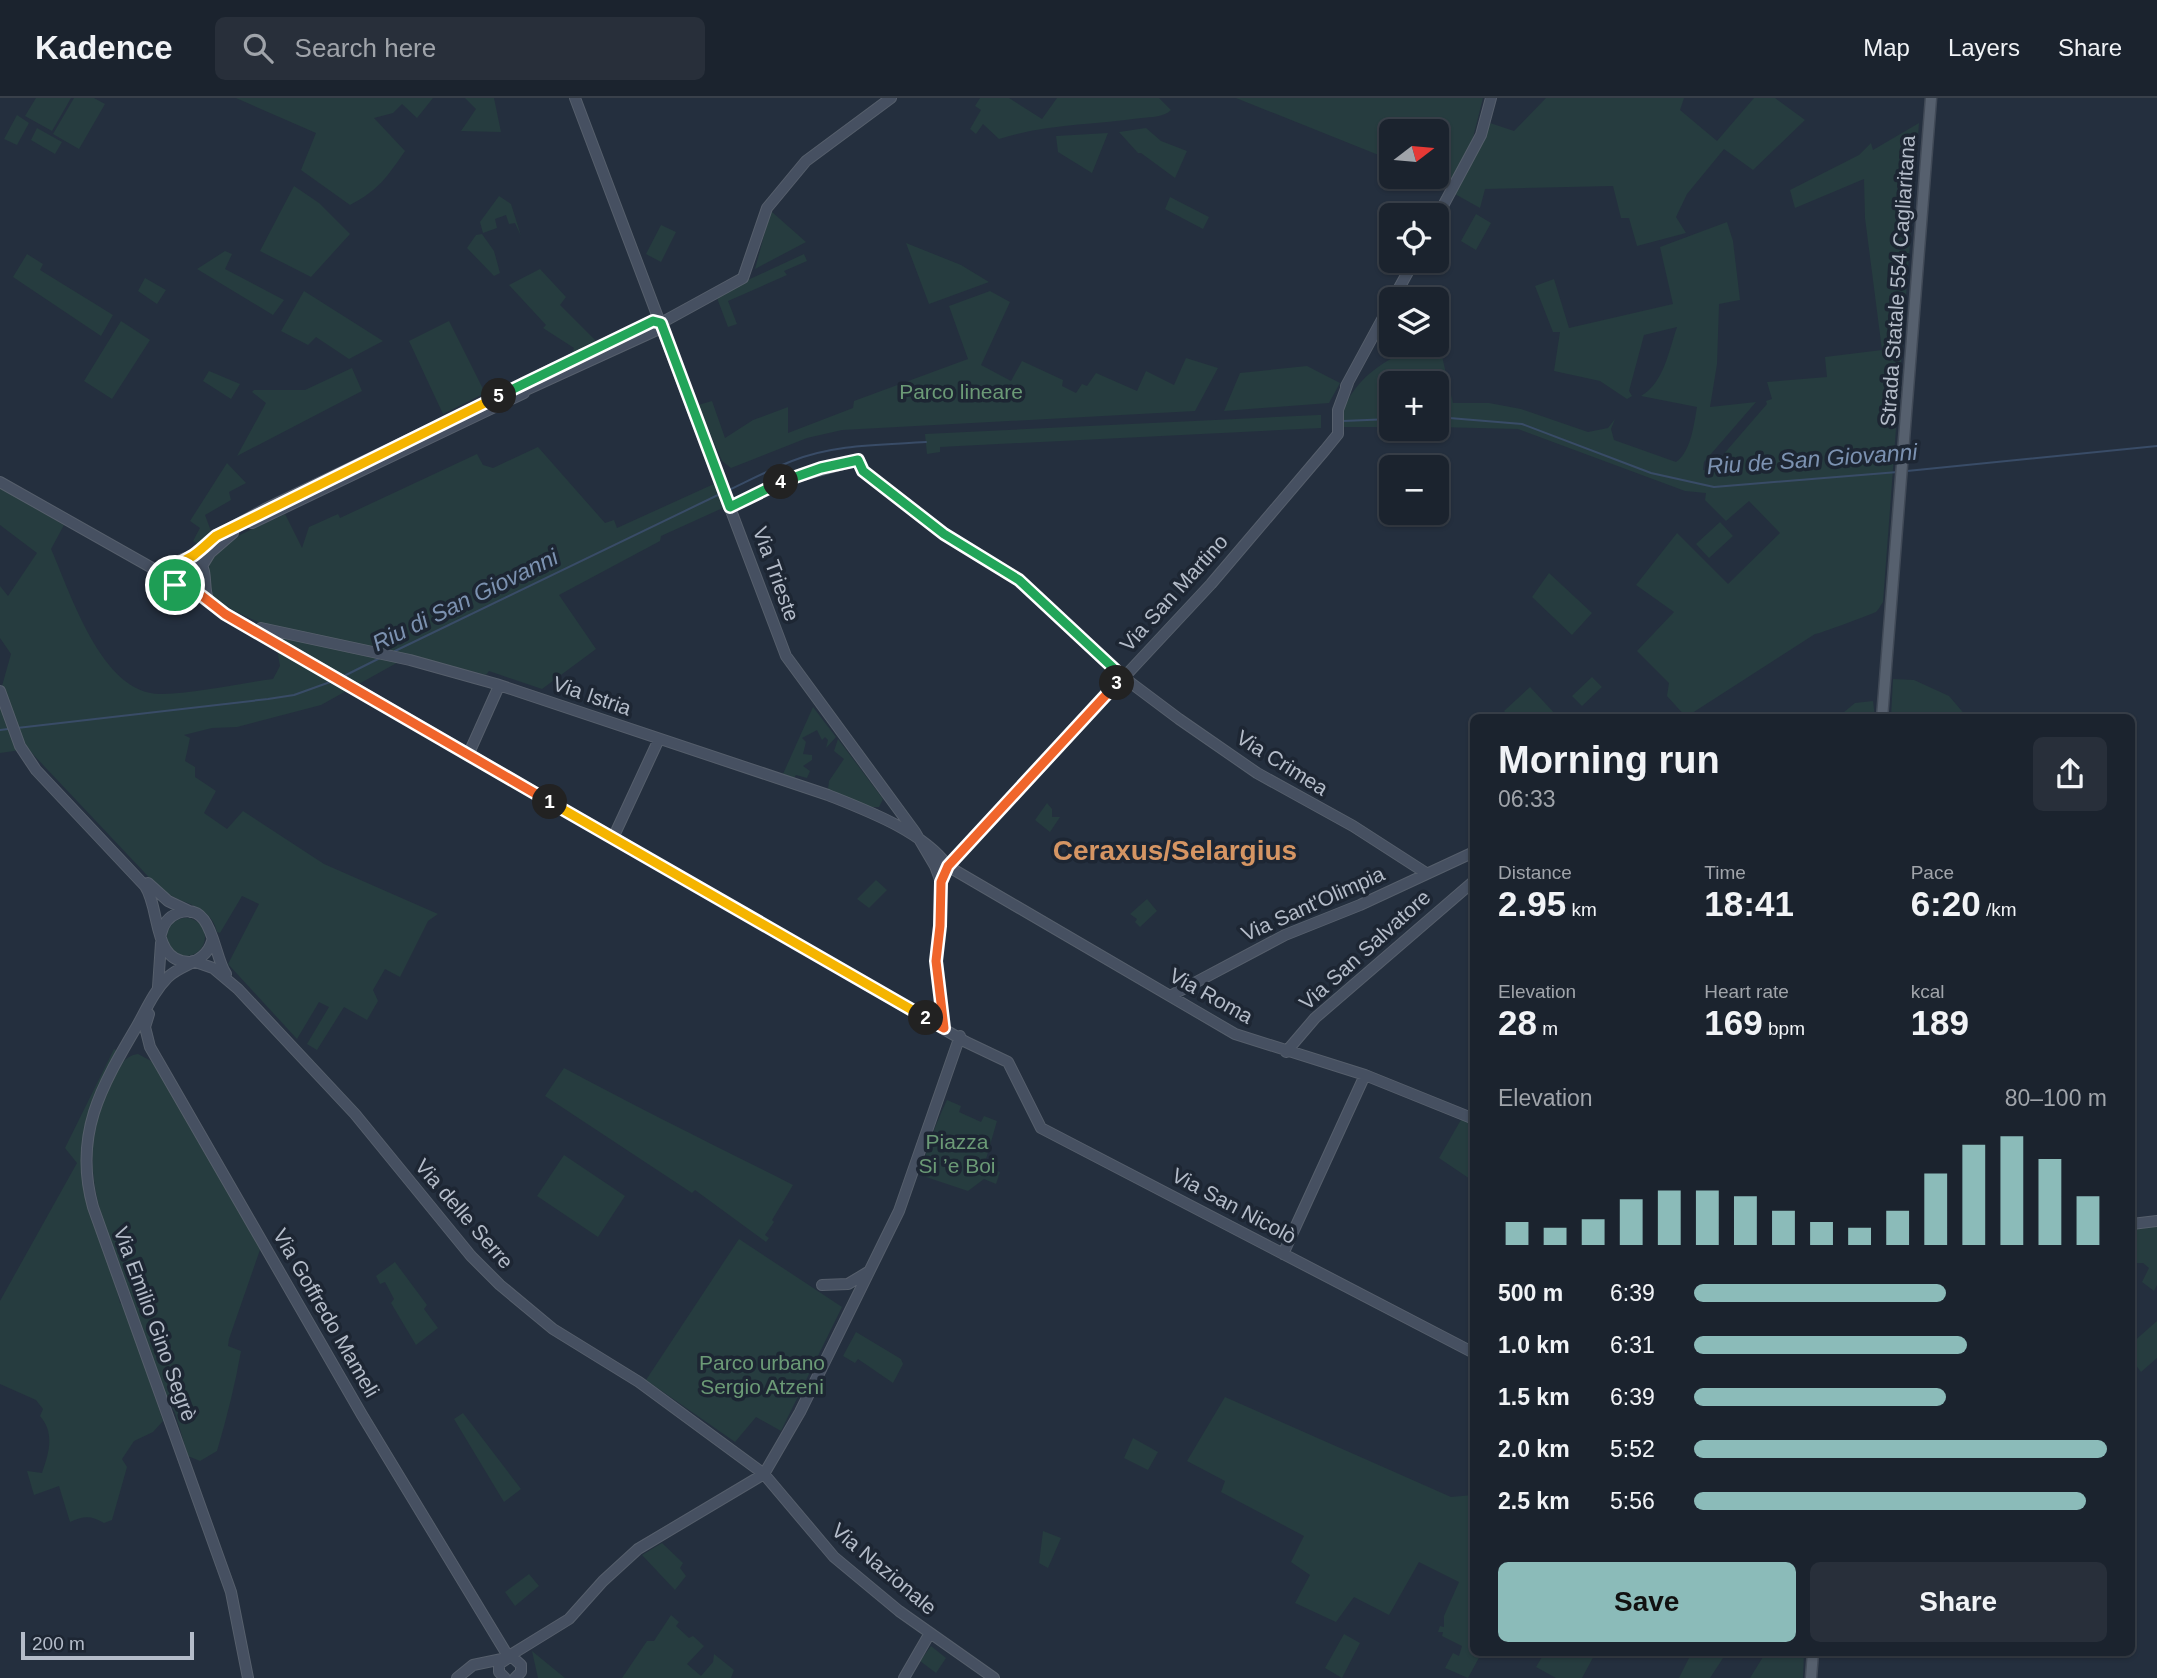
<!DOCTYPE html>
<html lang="en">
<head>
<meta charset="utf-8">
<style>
	body { margin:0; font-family:Helvetica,sans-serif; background:#282f3a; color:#f1f3f6; height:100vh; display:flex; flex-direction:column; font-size:26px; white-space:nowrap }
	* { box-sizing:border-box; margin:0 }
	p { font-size:23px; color:#a0a4aa }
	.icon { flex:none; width:38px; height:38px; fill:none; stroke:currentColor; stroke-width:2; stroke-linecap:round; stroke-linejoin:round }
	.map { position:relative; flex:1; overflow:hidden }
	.panel { position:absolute; left:1470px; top:616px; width:665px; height:942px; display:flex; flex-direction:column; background:#1b232e; border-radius:10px; box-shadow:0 2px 5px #0004,0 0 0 2px #39404a }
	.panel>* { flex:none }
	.needle { width:46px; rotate:74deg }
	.tools { position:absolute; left:1379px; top:21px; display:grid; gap:14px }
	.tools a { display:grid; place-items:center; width:70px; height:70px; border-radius:10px; background:#1b232e; box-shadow:0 2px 5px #0004,0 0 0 2px #39404a; font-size:35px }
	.scale { position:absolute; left:21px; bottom:18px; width:173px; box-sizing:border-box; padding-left:7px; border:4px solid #b4bcc9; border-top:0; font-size:19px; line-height:24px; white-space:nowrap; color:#b4bcc9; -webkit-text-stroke:5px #1d2633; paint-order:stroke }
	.pin { position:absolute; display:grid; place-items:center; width:60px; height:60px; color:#fff; margin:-30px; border:4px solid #fff; border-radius:50%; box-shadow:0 2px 7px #0007 }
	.km { position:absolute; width:35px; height:35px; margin:-18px; border-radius:50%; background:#222; color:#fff; font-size:19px; line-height:35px; text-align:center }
	.round { display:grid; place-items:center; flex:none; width:74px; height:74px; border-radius:10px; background:#282f3a }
	.overview { display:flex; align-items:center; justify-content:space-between; height:119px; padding:0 28px }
	h1 { font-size:38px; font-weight:600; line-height:52px }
	.metrics { display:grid; grid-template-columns:repeat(3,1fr); gap:10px; height:119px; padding:7px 28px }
	.metrics div { display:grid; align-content:center }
	.metrics b { font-size:35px; font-weight:600 }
	.metrics small { font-size:19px; font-weight:400 }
	.metrics p { font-size:19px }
	.chart { height:196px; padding:14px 28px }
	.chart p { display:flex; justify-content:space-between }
	.chart svg { width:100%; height:126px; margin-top:7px; stroke:#8bbbb9; stroke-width:6 }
	.primary-button { display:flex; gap:14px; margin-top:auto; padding:14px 28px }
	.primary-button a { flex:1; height:80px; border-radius:10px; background:#8bbbb9; color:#111; font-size:28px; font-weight:600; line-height:80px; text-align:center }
	.primary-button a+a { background:#282f3a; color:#f1f3f6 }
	ul { padding:0 28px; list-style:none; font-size:23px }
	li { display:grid; grid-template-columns:112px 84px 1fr; align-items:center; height:52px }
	li i { height:18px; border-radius:9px; background:#8bbbb9 }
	header { display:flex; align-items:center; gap:42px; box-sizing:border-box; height:98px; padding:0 35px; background:#1b232e; border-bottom:2px solid #39404a }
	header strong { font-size:33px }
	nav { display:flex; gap:38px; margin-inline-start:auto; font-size:24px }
	.search { width:490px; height:63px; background:#282f3a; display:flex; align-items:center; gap:18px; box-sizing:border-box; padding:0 24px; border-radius:10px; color:#a0a4aa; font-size:26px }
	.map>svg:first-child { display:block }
	.green { fill:#263c3f }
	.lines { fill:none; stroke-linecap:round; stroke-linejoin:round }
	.stream { stroke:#394c67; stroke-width:2 }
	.secondary-casing { stroke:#565f6c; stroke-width:12 }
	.primary-casing { stroke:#414a57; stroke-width:13 }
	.secondary { stroke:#465061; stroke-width:10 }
	.primary { stroke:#56606e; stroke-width:10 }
	.split-1-casing { stroke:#fff; stroke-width:14 }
	.split-2-casing { stroke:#fff; stroke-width:14 }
	.split-3-casing { stroke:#fff; stroke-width:14 }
	.split-4-casing { stroke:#fff; stroke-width:14 }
	.split-5-casing { stroke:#fff; stroke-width:14 }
	.split-6-casing { stroke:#fff; stroke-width:14 }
	.split-1 { stroke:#f0652b; stroke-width:9 }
	.split-2 { stroke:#f5b400; stroke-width:9 }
	.split-3 { stroke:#f0652b; stroke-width:9 }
	.split-4 { stroke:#22a559; stroke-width:9 }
	.split-5 { stroke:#22a559; stroke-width:9 }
	.split-6 { stroke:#f5b400; stroke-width:9 }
	.labels { text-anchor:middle; stroke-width:7; stroke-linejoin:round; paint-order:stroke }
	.street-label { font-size:21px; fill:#b4bcc9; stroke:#1d2633 }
	.park-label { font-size:21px; fill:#6b9a76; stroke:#1d2633 }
	.water-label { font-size:23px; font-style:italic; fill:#7c92b1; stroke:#1d2633 }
	.district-label { font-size:28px; font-weight:bold; fill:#d59563; stroke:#1d2633 }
</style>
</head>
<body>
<header>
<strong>Kadence</strong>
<div class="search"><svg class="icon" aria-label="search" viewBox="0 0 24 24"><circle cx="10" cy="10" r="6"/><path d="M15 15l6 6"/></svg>Search here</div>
<nav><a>Map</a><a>Layers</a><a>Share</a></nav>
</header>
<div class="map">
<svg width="2157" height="1580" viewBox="0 0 2157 1580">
	<rect width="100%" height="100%" fill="#242f3e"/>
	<!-- green -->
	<path class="green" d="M36,0h35l-19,33 -27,-15z
		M74,0h20l11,6 -26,45 -26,-15z
		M236,0h197l-16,20 -15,-14 -9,9 -19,5 31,33c-19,27 -25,38 -55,54l-49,-35 15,-37z
		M465,0h29l7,34 -40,-1 15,-22z
		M980,0h29l33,21 15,-21h102l12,12c-6,7 -20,7 -30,8 -48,7 -96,6 -142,21l-16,-15 -7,10 -6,-5 11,-19 -6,-4z
		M1236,0h247l-10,40 -24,50 -14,-11 2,-46h-46v29z
		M1546,0h138l-4,12 37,31 37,-43h21l30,22 -52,50 -29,-21 -37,45 -11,23 10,16 -49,13 -8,-28h-8l-8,-32 -128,3 -5,19 -25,-14 35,-71 24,8z
		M17,17l12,8 -12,22 -13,-6z
		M1919,25l-36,479c-3,4 -3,6 -7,10 -4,2 -57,22 -61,22l-129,83 -19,-21 2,-13 -32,-32 37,-39 -38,-27 41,-52 51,51 52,-51 -31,-32 -23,20 -21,-21 1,-7 -21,-2 -167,-62 -81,-2v-44h-46v44h-49c-3,-42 56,-82 95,-82v-10l16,68h36l32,6 67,23 20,-4 7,-9 -4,10 3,11 62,22c15,-10 18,-38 21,-55l-56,-11c23,-13 28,-46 36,-69l-33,8 -15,56 3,5 -5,3 -27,-18 -46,-10 6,-39h-7l-18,-46 19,-7 15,49 104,-24 -13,-57 67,-25 6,19 7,59 -21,4 -2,60 -7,43 46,-5 -52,60 -1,8 6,1 58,-67 -1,-3 6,-2 -5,-17 60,-5 -2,-20 57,-7 -17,-132 -1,-39 -69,29 -5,-18 69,-35 12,-12 2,7z
		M37,30l25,14 -7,12 -24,-14z
		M1146,30l15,13 26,10 -12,27 -34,-25h-3l-19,-21z
		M1108,35l-16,40 -34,-21 -2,-16z
		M294,88l25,17 31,31 -39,43 -51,-26z
		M499,98l12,8 10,32 -6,-13 -6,1 -3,-9 -11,4 2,9 -14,5 -3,-11z
		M1170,99l39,20 -6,12 -38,-20z
		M772,114l34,30 -51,27 14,-52z
		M1476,116l15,9 -15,27 -15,-9z
		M661,127l15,7 -15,30 -15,-8z
		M482,136l12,17 6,22 -6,3 -27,-28 9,-13z
		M906,145l55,22 28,17 -60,22z
		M225,153l7,3 -7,15 59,31 -11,15 -76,-46z
		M27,156l16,10 -3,6 73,45 -12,21 -88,-59z
		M804,156l3,7 -23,10 3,4 -59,26 9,23 -9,3 -11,-29 22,-14z
		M540,171l26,28 -6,8 38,38 -27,12 3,-7 -31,-20 3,-3 -37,-40z
		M145,180l21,12 -9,14 -19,-13z
		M304,193l79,50 -34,18 -33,-22 -8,8 -27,-14z
		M990,193l20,11 -29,63 30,16 11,-20 41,19 -1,6 14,7 6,-9 5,2 9,-13 41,18 9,-20 28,14 12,-27 32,10 -23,43 -353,19 -35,8 -76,30 -9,-7 -24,-56 14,-4 13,37 28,-18 35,-13v26l65,-25 1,-7 114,-42 -19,-53z
		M121,223l29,19 -38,59 -28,-18z
		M449,223l36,72 -42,21 -34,-73z
		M1307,268l33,17 -11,20 -105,8 16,-38z
		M352,270l10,23 -125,65 29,-53 -14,-11 2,-2h51z
		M209,273l31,13 -9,15 -28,-18z
		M1318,317h3v13l-381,19v5l-13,2 -2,-20z
		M538,349l67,76 9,-3 3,8 99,-45 9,24 -64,29 -1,5 -101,54 37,54 -54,40 -53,-18 -3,4 -75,-20 -90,50 -84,22 -25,1 -28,7 6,3 -5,23 10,6v10l21,14 -12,22 23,16 16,-18 81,53 114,50 -10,7 -28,56 -15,-8 -12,21 5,11 -11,19 -23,-13 -27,43 -10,-6 22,-37 -10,-5 -22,37 -69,-75 31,-60 -17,-8 -22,37 -3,-1c-6,-28 -36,-27 -57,-43l-132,-140 -28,4v-50l6,22 9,-3 -13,-36 9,-32 -11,-16v-52l8,10 29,-43 -37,-28v-37l64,37 -13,24c20,45 51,146 110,145 37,-1 75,-10 112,-15l7,-13 -3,-17 49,27 -46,-35 3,-4c-21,-18 -52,-22 -73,-43 -1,-12 -3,-23 1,-34 8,-20 55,-36 74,-46l17,34 7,-21 29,-13 2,4 137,-64 6,11 10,3z
		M227,365l19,20 -17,9 2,8 -26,15 6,16 -12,14 -6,-4 7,-13 -10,-7z
		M1720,424l13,14 -24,22 -13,-14z
		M176 476a11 11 0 1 1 22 0a11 11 0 1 1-22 0Z
		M1549,475l43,40 -20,22 -40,-38z
		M1592,579l10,10 -20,19 -10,-10z
		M1893,581l21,1 35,16 18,21h-47l-3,-5 -26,5z
		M1530,589l28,30h-48l-6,-6z
		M1873,603l2,16h-37l17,-14z
		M813,609l23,30 -10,11 2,-8 -3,-3 -3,3 -5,-10 -15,8 4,4 -3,12 9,1v5l-9,6 7,5 -3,7 -11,-3 -2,3 -11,-4z
		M838,641l45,60 -4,8h-9l-42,-18 1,-8 15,-22 -10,-8z
		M1047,705l5,6v8h8l-10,15 -15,-12z
		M876,782l11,10 -18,18 -12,-9z
		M1147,801l10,12 -17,16 -5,-5 2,-3 -7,-5z
		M167 839a19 19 0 1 1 38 0a19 19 0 1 1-38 0Z
		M114,951l4,2 -25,51 -10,51 37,150 4,2 39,116 -10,11 -19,9 -12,18 5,8 -15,53 -8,3c-13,-8 -21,-7 -34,-1l-11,-36 -25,9 -7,-24 15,2c7,-20 13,-40 -2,-57l3,-7 -7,-9 -36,-16v-83l77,-138 -12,-15z
		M138,956l15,8 109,182 -33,95 -1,7 13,5c-6,34 -14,66 -24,100l-17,10 -12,-5 -13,-43 -9,-17c-14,-39 -28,-78 -42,-117 -26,-69 -49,-124 -13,-195 6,-13 11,-28 27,-30z
		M564,970c76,41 152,78 229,117l-21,35 2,2 -9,13 4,3 -3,4 -71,-52 -3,3 -147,-97z
		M947,1002l14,6 -2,6 22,10 3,-6 13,5 -13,45 16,6 -4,12 -12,-5 -16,12 -48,-16c7,-27 15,-50 27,-75z
		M1462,1020l11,4v59l-34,-23z
		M564,1057l61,41 -27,41 -61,-41z
		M2157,1128v59l-3,6 -12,-9 7,-14 -6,-5h-11v-35z
		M739,1141l103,68 -61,124 -25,-14 -21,25 -89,-62z
		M395,1164l32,43 -3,4 14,19 -22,17 -25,-42 3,-4 -9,-17 -5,2 -4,-8z
		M2157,1223v37l-16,14 -9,-12v-17z
		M856,1234l45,27 2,5 -10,19 -35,-24 -3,4 -12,-7z
		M1225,1299l226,100 22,-2 1,157h8l-14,26 -23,-10 8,-15 6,3 3,-10 -20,-10 1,-4h-5l2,-6 4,1v-11l15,-34 -40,-20 -30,53 -35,-18 -18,25 -41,-19 15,-28 -19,-13 13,-26 -83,-44 4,-11 -38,-20z
		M463,1315l58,76 -17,13 -50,-83z
		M1133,1340l25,14 -10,18 -24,-12z
		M1043,1433l18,7 -13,30 -9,-5z
		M662,1445l21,20 -3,5 6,8 -11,14 -33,-35z
		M529,1476l10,12 -24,20 -10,-14z
		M671,1517l8,7 -3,4 13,12 4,-2 11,10 -17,18 14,12 12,-14 1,-8 20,16 -3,8h-109l25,-37h7z
		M1344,1536l16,9 -18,35 -17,-10z
		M931,1548l15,12 -10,15 -16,-12z
		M532,1553l33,27h-27z
		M1545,1554h51l-14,26h-26l-20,-11z
		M1692,1554h35l-17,26h-31z
		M1766,1554h38l-1,26h-53z"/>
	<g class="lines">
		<!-- stream -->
		<path class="stream" d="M1437,319l85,7 129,49 63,14 184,-15
			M1343,323l48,-2
			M1907,373l250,-25
			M729,392c21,-10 42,-21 63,-29 42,-17 89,-16 134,-19
			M395,553l325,-157
			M344,578l36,-18
			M17,630l251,-29 26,-4 39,-14
			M0,632l8,-1"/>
		<!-- secondary casing -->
		<g class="secondary-casing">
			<path id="secondary" d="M575,0l211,558 129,176 20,34 6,16 -1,44 -4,35 8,67
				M1437,119l44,-82 10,-37
				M1393,201l21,-38
				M523,285l131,-62 7,2
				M1346,288l45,-83
				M528,291l129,-59 4,-7 82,-45 24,-70 39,-47 85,-63
				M0,384l161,91 18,16 23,7 23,17 741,429 42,20 33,66 433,225
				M730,409l55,-27 73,-20 5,11 81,63 75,46 104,97 56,42 78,54 96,53 73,47
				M252,425l272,-130
				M191,460l25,-22 49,-27 253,-122
				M202,468l8,-13 23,-20
				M173,483c-4,-16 12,-31 26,-19 9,8 4,26 9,37
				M261,530l149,32 86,24 332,111c40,16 94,36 120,71
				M0,593l20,55 16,24 109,116c16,24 7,78 46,76
				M469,655l30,-67
				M613,740l46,-99
				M944,766l291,170 130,41 109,44
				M941,784l7,-16 263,-282 114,-134 13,-16v-24l10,-27
				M148,785l20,18 23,11
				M161,836c2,-10 7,-17 17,-21 35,-13 35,42 48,61
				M212,843c-6,22 -29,22 -44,36 -14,14 -22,33 -31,49 -36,61 -64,109 -44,181l138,385 17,86
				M193,863l20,7 25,21 117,125 116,142 29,29 53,44 86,53 125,92 70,83 65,54 95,67
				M158,889l3,-44
				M1170,898l115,-61 75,-30 114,-53
				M149,916l-4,13 5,20 212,368 146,241
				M1286,954l29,-34 159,-137
				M2132,1126l25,-3
				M1283,1156l82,-179
				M822,1187l26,-1 20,-12
				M509,1558l60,-37 34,-38 35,-32 126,-75 36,-62 99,-201 61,-175
				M457,1580l16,-13 29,-6
				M505,1580l-6,-6v-8l12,-8 10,9v7l-6,6
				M904,1580l26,-45"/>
		</g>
		<!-- primary casing -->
		<g class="primary-casing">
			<path id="primary" d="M1882,620l49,-620
				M1811,1580l2,-26"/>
		</g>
		<!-- secondary -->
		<use href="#secondary" class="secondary"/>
		<!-- primary -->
		<use href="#primary" class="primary"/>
	</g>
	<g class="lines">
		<!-- split-1 casing -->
		<g class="split-1-casing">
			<path id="split-1" d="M175,487l27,11 23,18 325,188"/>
		</g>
		<!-- split-2 casing -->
		<g class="split-2-casing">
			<path id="split-2" d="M550,704l376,216"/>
		</g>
		<!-- split-3 casing -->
		<g class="split-3-casing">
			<path id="split-3" d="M926,920l18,10 -8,-67 4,-35 1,-44 7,-16 169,-183"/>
		</g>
		<!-- split-4 casing -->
		<g class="split-4-casing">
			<path id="split-4" d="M781,384l40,-14 37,-8 5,11 81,63 75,46 104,97 -6,6"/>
		</g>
		<!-- split-5 casing -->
		<g class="split-5-casing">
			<path id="split-5" d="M499,298l154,-75 8,2 69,184 51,-25"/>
		</g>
		<!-- split-6 casing -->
		<g class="split-6-casing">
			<path id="split-6" d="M175,487c-12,-21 8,-22 19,-30 8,-6 15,-13 22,-19l283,-140"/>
		</g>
		<!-- split-1 -->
		<use href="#split-1" class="split-1"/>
		<!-- split-2 -->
		<use href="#split-2" class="split-2"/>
		<!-- split-3 -->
		<use href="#split-3" class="split-3"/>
		<!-- split-4 -->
		<use href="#split-4" class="split-4"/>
		<!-- split-5 -->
		<use href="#split-5" class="split-5"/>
		<!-- split-6 -->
		<use href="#split-6" class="split-6"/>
	</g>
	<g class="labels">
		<!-- street labels -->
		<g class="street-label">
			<text transform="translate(1898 183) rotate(-86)" y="7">Strada Statale 554 Cagliaritana</text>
			<text transform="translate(776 476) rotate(70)" y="7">Via Trieste</text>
			<text transform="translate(1174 495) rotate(-48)" y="7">Via San Martino</text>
			<text transform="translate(592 598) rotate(19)" y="7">Via Istria</text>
			<text transform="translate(1282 665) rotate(32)" y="7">Via Crimea</text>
			<text transform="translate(1313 806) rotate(-24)" y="7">Via Sant'Olimpia</text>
			<text transform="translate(1365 852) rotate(-42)" y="7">Via San Salvatore</text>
			<text transform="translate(1211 898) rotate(29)" y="7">Via Roma</text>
			<text transform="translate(1234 1108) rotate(28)" y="7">Via San Nicolò</text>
			<text transform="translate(464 1116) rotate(49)" y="7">Via delle Serre</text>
			<text transform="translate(326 1215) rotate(60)" y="7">Via Goffredo Mameli</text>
			<text transform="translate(155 1226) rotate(70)" y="7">Via Emilio Gino Segrè</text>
			<text transform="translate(884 1471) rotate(40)" y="7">Via Nazionale</text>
		</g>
		<!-- park labels -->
		<g class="park-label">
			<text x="961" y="301">Parco lineare</text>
			<text x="957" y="1051">Piazza<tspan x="957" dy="24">Si ’e Boi</tspan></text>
			<text x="762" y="1272">Parco urbano<tspan x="762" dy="24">Sergio Atzeni</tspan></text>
		</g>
		<!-- water labels -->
		<g class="water-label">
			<text transform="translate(1812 361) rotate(-4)" y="8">Riu de San Giovanni</text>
			<text transform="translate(465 502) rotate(-26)" y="8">Riu di San Giovanni</text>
		</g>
		<!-- district labels -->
		<g class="district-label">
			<text x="1175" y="762">Ceraxus/Selargius</text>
		</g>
	</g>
</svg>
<div class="tools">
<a><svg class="needle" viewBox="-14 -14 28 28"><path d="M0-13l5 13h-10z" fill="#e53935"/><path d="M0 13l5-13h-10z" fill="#a0a4aa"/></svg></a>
<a><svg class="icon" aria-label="locate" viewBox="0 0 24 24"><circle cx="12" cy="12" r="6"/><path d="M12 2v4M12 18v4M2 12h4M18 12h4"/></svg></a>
<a><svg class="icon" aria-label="layers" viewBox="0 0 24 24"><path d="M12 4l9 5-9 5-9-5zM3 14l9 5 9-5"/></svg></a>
<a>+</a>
<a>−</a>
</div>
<div class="scale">200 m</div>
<div class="pin" style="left:175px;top:487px;background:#1e9e55"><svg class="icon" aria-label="arrive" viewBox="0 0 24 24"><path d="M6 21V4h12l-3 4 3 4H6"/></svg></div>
<b class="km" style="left:550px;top:704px">1</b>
<b class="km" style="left:926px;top:920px">2</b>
<b class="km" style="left:1117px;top:585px">3</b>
<b class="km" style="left:781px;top:384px">4</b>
<b class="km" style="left:499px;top:298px">5</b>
<section class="panel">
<div class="overview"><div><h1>Morning run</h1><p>06:33</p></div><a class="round"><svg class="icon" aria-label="share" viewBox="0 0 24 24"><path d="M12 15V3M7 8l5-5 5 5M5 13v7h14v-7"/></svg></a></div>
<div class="metrics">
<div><p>Distance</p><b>2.95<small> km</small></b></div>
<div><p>Time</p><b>18:41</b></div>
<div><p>Pace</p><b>6:20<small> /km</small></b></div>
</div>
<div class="metrics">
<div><p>Elevation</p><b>28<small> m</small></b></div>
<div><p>Heart rate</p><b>169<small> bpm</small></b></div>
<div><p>kcal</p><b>189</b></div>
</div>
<div class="chart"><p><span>Elevation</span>80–100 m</p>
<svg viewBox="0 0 160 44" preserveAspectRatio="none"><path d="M5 44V36M15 44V38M25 44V35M35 44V28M45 44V25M55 44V25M65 44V27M75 44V32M85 44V36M95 44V38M105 44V32M115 44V19M125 44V9M135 44V6M145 44V14M155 44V27"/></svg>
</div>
<ul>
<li><b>500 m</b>6:39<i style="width:61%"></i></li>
<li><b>1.0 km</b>6:31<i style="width:66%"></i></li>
<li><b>1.5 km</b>6:39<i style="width:61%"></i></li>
<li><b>2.0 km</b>5:52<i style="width:100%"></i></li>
<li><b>2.5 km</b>5:56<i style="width:95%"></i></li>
</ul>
<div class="primary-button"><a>Save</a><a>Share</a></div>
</section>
</div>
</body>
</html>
